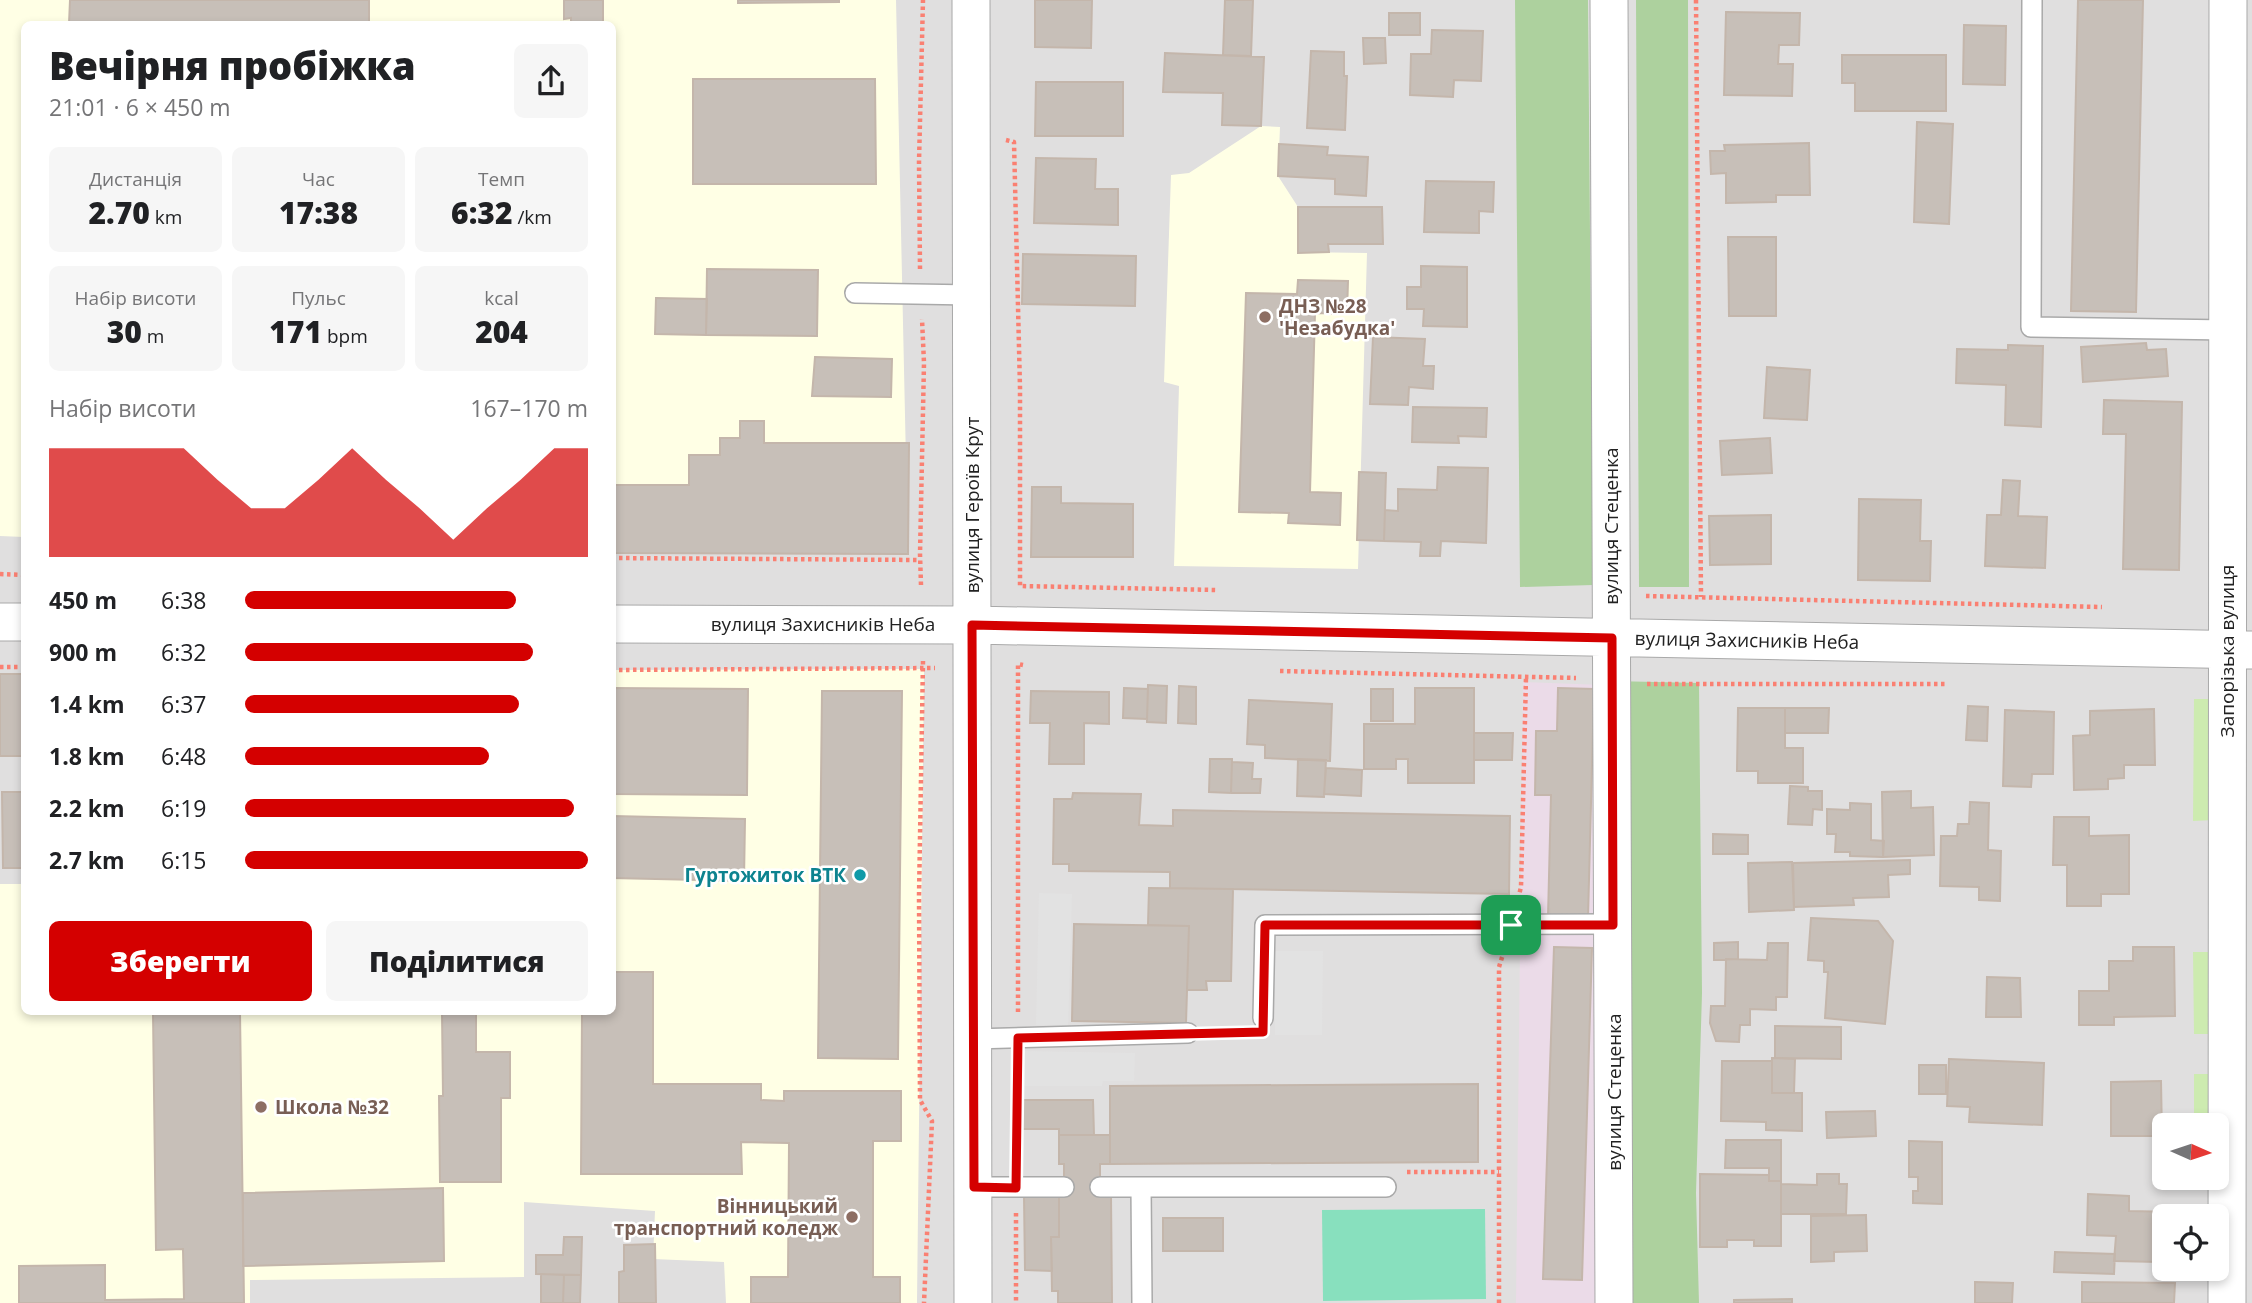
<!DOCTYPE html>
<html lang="uk">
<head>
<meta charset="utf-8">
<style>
	body { margin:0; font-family:"Open Sans",sans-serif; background:#f6f6f6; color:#202124; height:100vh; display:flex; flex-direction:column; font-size:26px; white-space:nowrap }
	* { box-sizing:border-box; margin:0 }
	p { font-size:23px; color:#757577 }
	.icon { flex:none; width:38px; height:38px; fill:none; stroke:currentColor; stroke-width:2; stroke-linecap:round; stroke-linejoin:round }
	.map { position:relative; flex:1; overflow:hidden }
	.drawer { position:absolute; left:21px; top:21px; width:595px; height:994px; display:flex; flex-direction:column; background:#fff; border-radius:10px; box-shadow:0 4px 10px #0003 }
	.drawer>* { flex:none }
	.needle { width:46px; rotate:93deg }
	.tools { position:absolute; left:2152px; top:1113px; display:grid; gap:14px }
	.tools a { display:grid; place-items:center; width:77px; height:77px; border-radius:10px; background:#fff; box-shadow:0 4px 10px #0003; font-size:35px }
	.pin { position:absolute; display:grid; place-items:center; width:60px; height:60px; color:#fff; margin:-30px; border-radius:14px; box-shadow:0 4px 10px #0006 }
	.round { display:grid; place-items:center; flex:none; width:74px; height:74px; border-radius:10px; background:#f6f6f6 }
	.head { display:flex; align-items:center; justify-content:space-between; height:119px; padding:0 28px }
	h1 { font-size:38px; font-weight:800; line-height:52px }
	.figures { display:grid; grid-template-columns:repeat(3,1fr); gap:10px; height:119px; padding:7px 28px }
	.figures div { display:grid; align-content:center; border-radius:10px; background:#f6f6f6; text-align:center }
	.figures b { font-size:30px; font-weight:800 }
	.figures small { font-size:19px; font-weight:400 }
	.figures p { font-size:19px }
	.chart { height:196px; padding:14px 28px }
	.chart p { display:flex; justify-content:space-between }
	.chart svg { width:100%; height:126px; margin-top:7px; fill:#d40000; opacity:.7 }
	.action { display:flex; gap:14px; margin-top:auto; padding:14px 28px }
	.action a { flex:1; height:80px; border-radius:10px; background:#d40000; color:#fff; font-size:28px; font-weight:800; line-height:80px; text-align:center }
	.action a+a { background:#f6f6f6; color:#202124 }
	ul { padding:0 28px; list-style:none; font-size:23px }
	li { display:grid; grid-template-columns:112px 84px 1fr; align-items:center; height:52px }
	li i { height:18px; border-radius:9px; background:#d40000 }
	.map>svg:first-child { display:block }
	.residential { fill:#e0dfdf; fill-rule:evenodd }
	.industrial { fill:#ebdbe8 }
	.education { fill:#ffffe5 }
	.grass { fill:#cdebb0 }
	.forest { fill:#add19e }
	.pitch { fill:#88e0be }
	.parking { fill:#e2e2e2 }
	.building { fill:#c7bfb8; stroke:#c4b6ab; stroke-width:2 }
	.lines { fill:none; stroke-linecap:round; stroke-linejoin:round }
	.lane-casing { stroke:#a9a9a9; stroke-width:22 }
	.street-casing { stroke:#a9a9a9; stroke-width:39 }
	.path { stroke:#fa8072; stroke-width:4.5; stroke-dasharray:3.5 3.5; stroke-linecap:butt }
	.lane { stroke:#fff; stroke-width:19 }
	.street { stroke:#fff; stroke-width:37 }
	.route-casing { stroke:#fff; stroke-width:14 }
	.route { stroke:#d40000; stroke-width:9 }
	.education-dot { fill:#8d6e63; stroke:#fff; stroke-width:2.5 }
	.culture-dot { fill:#0f9aa8; stroke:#fff; stroke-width:2.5 }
	.labels { text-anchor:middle; stroke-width:5; stroke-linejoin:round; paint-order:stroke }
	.education-label { font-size:19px; font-weight:bold; fill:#785e54; stroke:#fff; text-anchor:start }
	.street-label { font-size:19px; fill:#222; stroke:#fff }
	.culture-label { font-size:19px; font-weight:bold; fill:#0d838f; stroke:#fff; text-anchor:end }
</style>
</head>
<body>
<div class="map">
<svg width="2252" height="1303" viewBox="0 0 2252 1303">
	<rect width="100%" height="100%" fill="#f2efe9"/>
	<!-- residential -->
	<path class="residential" d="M0,0h2252v1303h-2252zM24,24h588v988h-588zM2165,1125h52v53h-52zM2165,1216h52v53h-52z"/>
	<!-- industrial -->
	<path class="industrial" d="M1523,682l79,3 -1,618h-85z"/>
	<!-- education -->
	<path class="education" d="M0,0h896l12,554 -295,-6 -1,-524h-588v513l-24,-1z
		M1261,126l19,1 -2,49 20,31v45l69,1 -9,316 -184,-3 5,-180 -15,-4 7,-207 18,-2z
		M924,669l-7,634h-191l-2,-41 -71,-3 2,-48 -131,-9v75l-274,3v23h-250v-419h24v128h588l1,-342z"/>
	<!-- grass -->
	<path class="grass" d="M2194,699h20v121l-21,1z
		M2193,952h20l1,82h-20z
		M2194,1074h20v51h-20z"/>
	<!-- forest -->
	<path class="forest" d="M1515,0h73l5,585 -73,2z
		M1636,0h52l1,587h-50z
		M1612,681l87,2 3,310 -6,200 3,110h-85z"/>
	<!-- pitch -->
	<path class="pitch" d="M1485,1209l1,90 -163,2 -1,-91z"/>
	<!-- parking -->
	<path class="parking" d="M1039,893l33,1 -4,132 -32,-1z
		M1275,951h48l-1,84h-47z
		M1023,1051l112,2 -1,28h-31l-1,5h-80z"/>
	<!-- building -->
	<path class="building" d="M70,0h299v24h-300z
		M564,0h39v24h-32v-6l-7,1z
		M738,0h101v2l-101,1z
		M1035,0h57l-1,48 -56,-1z
		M1225,0h28l-2,56 -28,-1z
		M2078,0h65l-7,312 -65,-1z
		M1726,12l74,1 -1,32h-20l-1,19h15l-1,32 -68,-1z
		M1389,13h31v22h-31z
		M1964,25l42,1 -1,59 -42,-1z
		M1432,30l51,1 -2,50 -27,-1 -1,17 -43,-2 1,-41h20z
		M1363,38h22l1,25 -22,1z
		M1311,51l33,1v24h3l-2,54 -38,-2z
		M1165,53l99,4 -3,69 -39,-1 1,-32 -60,-1z
		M1842,55h104v56h-91v-28h-13z
		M693,79h182l1,105h-183z
		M1036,82h87v54h-88z
		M1917,122l36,2 -4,100 -35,-2z
		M1809,143l1,52h-34v7l-50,1v-30l-15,1 -1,-23h15l-1,-6z
		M1279,144l49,3 -1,8 41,2 -2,39 -31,-2v-15l-57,-3z
		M1036,158l60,1 -1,30h23v36l-84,-2z
		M1426,181l68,1 -1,30 -14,-1v22l-55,-1z
		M1298,207h84l1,37h-55l1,8 -31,1z
		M1728,237h48v79h-47z
		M1023,254l113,2 -1,50 -113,-2z
		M1421,266l46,1v60l-44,-1 1,-17h-17v-22h14z
		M707,269l111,1 -1,66 -111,-1z
		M1298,280l50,1 -1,33 -32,-1 -5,179 31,1 -1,32 -52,-2 1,-10 -50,-1 7,-219 51,1z
		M656,298l51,1 -1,36 -51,-1z
		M1373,337l52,2 -2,27h11l-1,23 -24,-2 -1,18 -38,-1z
		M2146,343l1,7 19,-1 2,27 -85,6 -2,-35z
		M2008,345l35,1 -2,81 -36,-2 1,-40 -50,-2 1,-34 51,1z
		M815,357l77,2 -1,38 -79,-1z
		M1767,367l43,3 -3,50 -43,-2z
		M2104,400l78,2 -3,168 -56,-1 3,-135h-23z
		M1413,407l74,1 -1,29 -28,-1 1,7 -47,-1z
		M740,421h24v22h145l-1,111 -296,-1v-68h77v-30h31v-17h20z
		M1770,438l2,35 -50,2 -2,-34z
		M1438,467l50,1 -2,75 -45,-2 -1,15h-20l1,-14 -37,-1 1,-31 13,1v-22l39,1z
		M1359,472l27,1 -2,68 -27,-1z
		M2003,480l17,1 -2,35 29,1 -2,51 -60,-2 2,-51h14z
		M1032,487h29v16l72,1v53h-102z
		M1859,499l62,1 -1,41h11l-1,40 -72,-1z
		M1771,515v49l-61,1 -1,-49z
		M0,674h24v82h-24z
		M1148,685l19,1 -1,37 -19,-1z
		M1179,686l17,1v37l-18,-1z
		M612,688l136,1 -1,106 -135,-1z
		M1124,688l24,1 -1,30 -24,-1z
		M1415,688h59v95h-66v-24h-12v10h-32v-45h51z
		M1558,688l36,1 -6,229 -40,-1 3,-122h-16l1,-64h21z
		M1371,689h22v32h-22z
		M822,691h80l-4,368 -80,-1z
		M1031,691l78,1v32l-25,-1v41h-35l1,-41h-20z
		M1249,700l83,4 -2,57 -65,-3v-13l-18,-1z
		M1968,706l20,1 -1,34 -21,-1z
		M1738,708h47v40h18v35h-45v-12h-21z
		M1785,708h44l-1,25h-43z
		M2154,709l1,56h-31v13l-16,1v10l-34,1 -1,-54 17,-1v-24z
		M2005,710l49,2 -1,62h-21l-1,13 -28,-1z
		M1474,733h39l-1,27h-38z
		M1210,759h22l-1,34 -22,-1z
		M1298,759l28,1 -2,37 -27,-1z
		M1232,762l21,1 -1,16h9l-1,14h-29z
		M1326,768l36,2 -1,26 -37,-2z
		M1790,786l18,1v4h14v19l-9,-1 -1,16 -24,-1z
		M1911,791v17l22,-1 1,48 -51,2 -1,-65z
		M2,792h22v76h-21z
		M1073,793l68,1 -2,31 34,1v-16l337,6 -1,78 -339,-6v-16l-101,-1v-7h-16l1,-65h18z
		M1970,802l19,1 -1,47 13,1 -1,50 -21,-1v-13l-39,-1 1,-50h16l1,-12h11z
		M1850,803l21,1v36l13,1 -1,16 -33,-1v-4h-15l1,-18h-9v-25l23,1z
		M612,816l133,3 -1,62 -132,-3z
		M2054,817h35v19l40,-1v59h-28v12h-34v-41h-14z
		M1713,834l35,1v19h-35z
		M1910,860v14l-22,1 1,22 -36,1 1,7 -60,2 -1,-44z
		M1792,862l2,48 -45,2 -1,-49z
		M1149,888l84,1 -2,92h-25l1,9h-20l2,-64 -41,-1z
		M1811,918l67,3 15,20 -8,83 -60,-6 3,-46h-4v-11l-16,-1z
		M1074,924l115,2 -3,97 -114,-2z
		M1738,942v17l-24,1v-17z
		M1768,943h20l-1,54h-11v13l-26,-1v16h-10l-1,17 -23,-1 -6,-18 1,-17h14l1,-47 41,1z
		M1554,947l38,1 -10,332 -39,-1z
		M2133,947h41l1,69 -61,1v8h-35v-34h30v-30h24z
		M612,972h41v112h108v16l23,1v-10h117v50h-28v136h27v26h-149v-26h37l1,-134 -48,-1 1,32h-161l1,-162h30z
		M1987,977l33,1 1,39h-35z
		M153,1012h87l4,291h-225v-37l86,-1v35l79,-1 -1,-50 -27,1z
		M442,1012h34v40h34v46h-9v84h-61l-1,-86h4z
		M1775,1026l66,1v32l-66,-1z
		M1772,1058l23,1 -1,34h-22z
		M1949,1059l95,4 -2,62 -73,-3 1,-15 -23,-1z
		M1722,1061h50v32h30v38l-36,-1v-8l-45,-1z
		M1919,1065h27v29h-27z
		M2161,1081l1,55h-51v-54z
		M1478,1084v78l-368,2v-78z
		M1023,1100h70l1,35h-35v-6h-36z
		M1875,1111l1,25 -49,2 -1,-26z
		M1059,1135h51v29h-10v23l11,9 1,107h-54v-12h-6l-1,-54h8v-42h5v-31h-5z
		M1726,1140h55v41h-12v-13h-44z
		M1909,1141l33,1v62l-29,-1v-12h5v-14h-9z
		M1700,1174l69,1v6h12v65h-27v-6h-27v7h-27z
		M1817,1174h22v10h8l-1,30h-65v-30l36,1z
		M443,1188l1,73 -201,5v-73z
		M2088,1194l41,2v15l46,1v4h-10v42h-6v4l-45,-1 2,-25 -29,-1z
		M1059,1195v42h-8l1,34 -27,-1 -1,-74z
		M1866,1215l1,36 -33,1v9l-23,1v-46z
		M1163,1218h60v33h-60z
		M564,1237h18l-1,38 -45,-1v-19h27z
		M655,1244l1,59h-37v-31l5,-1v-26z
		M2055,1252l60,2 -1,20 -60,-2z
		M541,1274l23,1 -1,28h-22z
		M564,1275h17l-1,28h-17z
		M1975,1282l38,1 -1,20h-37z
		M2082,1282l93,1 -1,20h-92z
		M1792,1299v4h-58v-3z"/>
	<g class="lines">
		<!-- lane casing -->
		<g class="lane-casing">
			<path id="lane" d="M2032,0l-1,327 197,3
				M855,293l117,2
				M1263,1018l2,-93 348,-1
				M973,1039l215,-6
				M974,1187h90
				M1100,1187h286
				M1141,1187l1,116"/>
		</g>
		<!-- street casing -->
		<g class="street-casing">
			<path id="street" d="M971,0l2,1303
				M1609,0l5,1303
				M0,622h24
				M612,624l360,1 1280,25
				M2227,1303l1,-1303"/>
		</g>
		<!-- path -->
		<path class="path" d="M1696,0l5,597
			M1006,140l8,2 6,246v198l197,4
			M920,269l-1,-107 4,-162
			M612,558l308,2
			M0,574l24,1
			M921,585l-1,-31 4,-191 -2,-44
			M1646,596l456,11
			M923,661l-4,235 1,204 12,21 -8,182
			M0,667h24
			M612,670l323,-2
			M1280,671l296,7
			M1647,684h300
			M1518,899l3,-12 5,-210
			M1018,1012v-348l5,1
			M1214,1033h26
			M1016,1162l2,-96
			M1407,1172h92
			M1016,1213v90
			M1499,1303v-336l5,-16"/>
		<!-- lane -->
		<use href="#lane" class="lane"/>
		<!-- street -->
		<use href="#street" class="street"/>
	</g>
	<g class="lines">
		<!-- route casing -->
		<g class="route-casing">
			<path id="route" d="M972,625l640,13 1,287h-348l-2,107 -245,6 -2,150 -42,-1z"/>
		</g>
		<!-- route -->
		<use href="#route" class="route"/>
	</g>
	<!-- markers -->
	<g class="education-dot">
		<circle cx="1265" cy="317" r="7"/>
		<circle cx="261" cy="1107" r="7"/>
		<circle cx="852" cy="1217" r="7"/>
	</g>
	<circle class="culture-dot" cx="860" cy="875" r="7"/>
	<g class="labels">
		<!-- education labels -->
		<g class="education-label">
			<text x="1279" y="313">ДНЗ №28<tspan x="1279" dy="22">'Незабудка'</tspan></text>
			<text x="275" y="1114">Школа №32</text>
			<text x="838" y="1213" text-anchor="end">Вінницький<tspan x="838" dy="22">транспортний коледж</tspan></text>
		</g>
		<!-- street labels -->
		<g class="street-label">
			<text transform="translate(972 505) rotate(-90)" y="7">вулиця Героїв Крут</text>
			<text transform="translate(1611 526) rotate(-90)" y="7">вулиця Стеценка</text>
			<text x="823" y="631">вулиця Захисників Неба</text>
			<text transform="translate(1747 640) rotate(1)" y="7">вулиця Захисників Неба</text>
			<text transform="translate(2227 651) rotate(-90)" y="7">Запорізька вулиця</text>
			<text transform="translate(1614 1092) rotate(-90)" y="7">вулиця Стеценка</text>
		</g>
		<!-- culture labels -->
		<g class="culture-label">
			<text x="846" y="882">Гуртожиток ВТК</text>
		</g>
	</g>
</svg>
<div class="tools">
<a><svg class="needle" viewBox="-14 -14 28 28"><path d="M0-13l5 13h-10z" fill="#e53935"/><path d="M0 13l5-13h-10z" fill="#757577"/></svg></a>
<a><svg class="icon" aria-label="locate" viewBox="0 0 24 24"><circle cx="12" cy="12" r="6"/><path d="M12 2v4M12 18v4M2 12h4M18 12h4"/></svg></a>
</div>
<div class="pin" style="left:1511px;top:925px;background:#1e9e55"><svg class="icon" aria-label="arrive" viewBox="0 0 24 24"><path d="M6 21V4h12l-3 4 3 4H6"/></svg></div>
<section class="drawer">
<div class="head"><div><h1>Вечірня пробіжка</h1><p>21:01 · 6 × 450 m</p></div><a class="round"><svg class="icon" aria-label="share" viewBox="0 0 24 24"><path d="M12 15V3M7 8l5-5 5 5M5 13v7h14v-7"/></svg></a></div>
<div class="figures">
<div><p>Дистанція</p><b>2.70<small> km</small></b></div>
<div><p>Час</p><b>17:38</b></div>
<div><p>Темп</p><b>6:32<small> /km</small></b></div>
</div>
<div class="figures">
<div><p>Набір висоти</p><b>30<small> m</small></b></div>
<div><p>Пульс</p><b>171<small> bpm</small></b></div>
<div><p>kcal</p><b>204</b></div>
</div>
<div class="chart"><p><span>Набір висоти</span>167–170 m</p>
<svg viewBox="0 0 160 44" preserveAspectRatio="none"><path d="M0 44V6L10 6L20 6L30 6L40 6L50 17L60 27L70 27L80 17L90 6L100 17L110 27L120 38L130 27L140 17L150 6L160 6V44z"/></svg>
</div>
<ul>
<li><b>450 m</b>6:38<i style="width:79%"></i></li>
<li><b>900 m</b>6:32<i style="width:84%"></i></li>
<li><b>1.4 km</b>6:37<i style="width:80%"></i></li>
<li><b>1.8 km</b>6:48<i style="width:71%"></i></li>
<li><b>2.2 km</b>6:19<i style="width:96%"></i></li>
<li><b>2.7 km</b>6:15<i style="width:100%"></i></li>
</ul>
<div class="action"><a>Зберегти</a><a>Поділитися</a></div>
</section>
</div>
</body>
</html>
